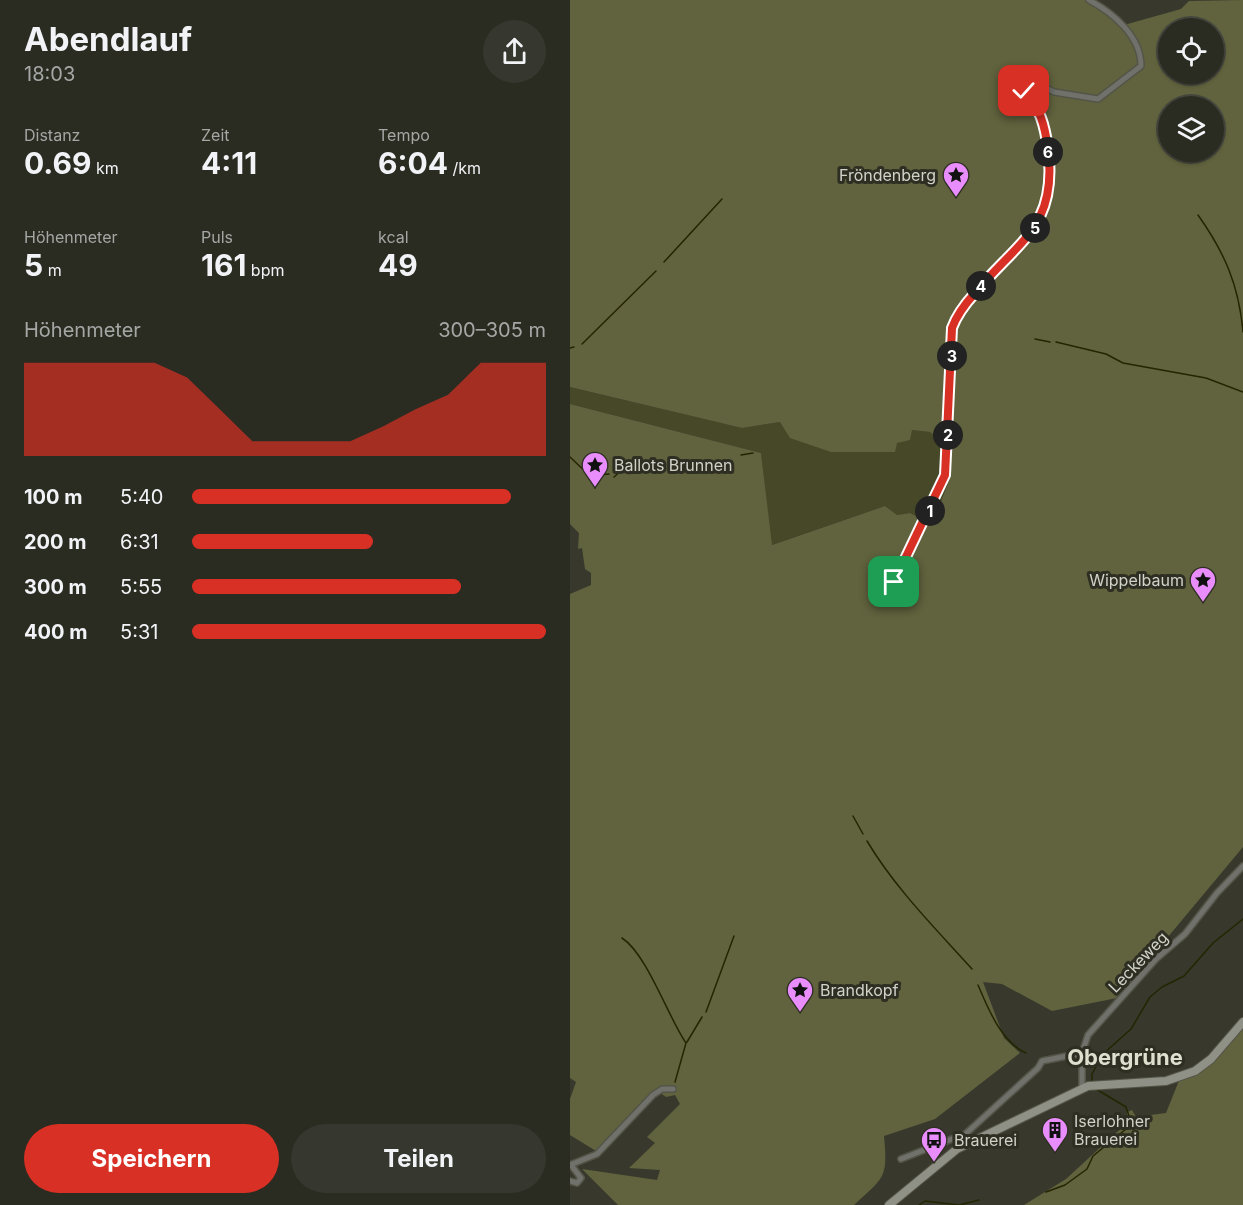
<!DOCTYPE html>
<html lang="de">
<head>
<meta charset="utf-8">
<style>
	body { margin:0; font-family:Inter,sans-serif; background:#36372e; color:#f1f3f6; height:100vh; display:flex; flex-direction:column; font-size:22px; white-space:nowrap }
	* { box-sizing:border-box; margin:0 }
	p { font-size:20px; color:#a5a7a5 }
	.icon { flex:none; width:33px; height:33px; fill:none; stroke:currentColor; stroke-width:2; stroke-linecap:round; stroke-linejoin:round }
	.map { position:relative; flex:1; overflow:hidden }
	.panel { display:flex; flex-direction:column; background:#2a2b21; width:570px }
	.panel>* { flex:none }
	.fabs { position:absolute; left:588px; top:18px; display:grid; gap:12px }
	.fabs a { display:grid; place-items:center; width:66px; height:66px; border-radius:50%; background:#2a2b21; box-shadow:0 2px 4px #0004,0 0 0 2px #46473f; font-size:30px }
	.pin { position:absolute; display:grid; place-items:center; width:51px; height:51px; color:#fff; margin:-26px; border-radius:12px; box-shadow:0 3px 9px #0006 }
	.km { position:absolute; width:30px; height:30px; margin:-15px; border-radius:50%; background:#222; color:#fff; font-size:16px; line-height:30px; text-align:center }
	.round { display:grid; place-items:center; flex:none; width:63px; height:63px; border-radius:32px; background:#36372e }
	.headline { display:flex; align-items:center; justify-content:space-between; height:102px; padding:0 24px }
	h1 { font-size:33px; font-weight:700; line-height:45px }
	.figures { display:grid; grid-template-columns:repeat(3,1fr); gap:9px; height:102px; padding:6px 24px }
	.figures div { display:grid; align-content:center }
	.figures b { font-size:30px; font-weight:700 }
	.figures small { font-size:16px; font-weight:400 }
	.figures p { font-size:16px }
	.chart { height:168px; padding:12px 24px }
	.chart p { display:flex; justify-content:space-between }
	.chart svg { width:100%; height:108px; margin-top:6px; fill:#d93025; opacity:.7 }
	.button { display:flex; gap:12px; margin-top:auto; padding:12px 24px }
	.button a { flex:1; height:69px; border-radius:36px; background:#d93025; color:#fff; font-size:24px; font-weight:700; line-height:69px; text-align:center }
	.button a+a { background:#36372e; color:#f1f3f6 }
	ul { padding:0 24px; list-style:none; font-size:20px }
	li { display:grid; grid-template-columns:96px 72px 1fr; align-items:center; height:45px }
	li i { height:15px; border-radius:8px; background:#d93025 }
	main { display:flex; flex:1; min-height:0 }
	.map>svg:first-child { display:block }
	.green { fill:#464828 }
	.forest { fill:#61633e; fill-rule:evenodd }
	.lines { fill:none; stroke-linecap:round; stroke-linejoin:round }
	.stream { stroke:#242501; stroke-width:1.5 }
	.minor-casing { stroke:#545548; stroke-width:8 }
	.secondary-casing { stroke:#545548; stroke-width:10 }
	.minor { stroke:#70716b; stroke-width:5 }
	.secondary { stroke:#8f9086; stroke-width:8 }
	.route-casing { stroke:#fff; stroke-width:12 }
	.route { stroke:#d93025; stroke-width:8 }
	.labels { text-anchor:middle; stroke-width:6; stroke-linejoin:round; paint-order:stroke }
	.poi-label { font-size:16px; fill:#d1d2ca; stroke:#2e2f22; text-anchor:start }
	.street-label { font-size:16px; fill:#d1d2ca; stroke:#2e2f22 }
	.district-label { font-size:22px; font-weight:bold; fill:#dedfcf; stroke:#2e2f22 }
</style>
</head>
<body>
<main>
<section class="panel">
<div class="headline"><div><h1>Abendlauf</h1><p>18:03</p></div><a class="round"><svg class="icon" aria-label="share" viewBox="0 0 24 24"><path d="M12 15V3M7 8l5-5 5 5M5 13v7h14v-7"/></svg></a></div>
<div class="figures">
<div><p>Distanz</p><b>0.69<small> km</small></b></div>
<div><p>Zeit</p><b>4:11</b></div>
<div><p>Tempo</p><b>6:04<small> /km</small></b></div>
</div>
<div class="figures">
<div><p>Höhenmeter</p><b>5<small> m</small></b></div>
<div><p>Puls</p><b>161<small> bpm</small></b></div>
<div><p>kcal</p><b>49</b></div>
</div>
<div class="chart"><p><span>Höhenmeter</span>300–305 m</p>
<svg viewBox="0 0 160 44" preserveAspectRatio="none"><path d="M0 44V6L10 6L20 6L30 6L40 6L50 12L60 25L70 38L80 38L90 38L100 38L110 32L120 25L130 19L140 6L150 6L160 6V44z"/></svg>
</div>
<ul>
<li><b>100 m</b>5:40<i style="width:90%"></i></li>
<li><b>200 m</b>6:31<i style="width:51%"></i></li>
<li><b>300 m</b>5:55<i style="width:76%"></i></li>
<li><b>400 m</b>5:31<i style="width:100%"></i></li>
</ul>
<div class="button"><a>Speichern</a><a>Teilen</a></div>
</section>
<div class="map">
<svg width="673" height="1205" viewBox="0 0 673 1205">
	<rect width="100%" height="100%" fill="#38392c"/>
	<!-- green -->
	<path class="green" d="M0,387l172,41 38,-6 117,21 15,-13 19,2 19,14 1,30 -19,48 -22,-11 -13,2 -12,-9 -114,39 -10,-92 -191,-49z"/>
	<!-- forest -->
	<path class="forest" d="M0,0h515l27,14 12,11 57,-16 8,-8 54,-1v847l-126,151 -65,13 -50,-27 -19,-2 21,56 16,15 -85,66 -51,17c4,43 0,41 -30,69h-236l-36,-36 75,11 3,-10 -31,-2 26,-25 -8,-6 33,-33 -5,-9 -9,2 -10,-7 -60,61 -26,-16v-36l6,-17 -6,-4v-484l21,-9v-12l-6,-4 -3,-21 -4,1 1,-16 -9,-9v-120l191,49 11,92 113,-39 12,9 13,-2 22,11 19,-48 -1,-30 -20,-14 -18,-2 -2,10 -13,3 -2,9h-64l-41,-14 -10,-16 -38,6 -172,-41zM598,28h46v46h-46zM598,106h46v46h-46zM348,518l8,5 -26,52 -6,-5z
		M673,1024v181h-219l42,-26 62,-57 -1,-10 5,-2 4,7 30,-4 14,-35 8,-2z"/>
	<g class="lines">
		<!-- stream -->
		<path class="stream" d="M628,215c27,38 41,71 45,117
			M94,262l58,-63
			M465,339l15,3
			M486,342l50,12 17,9 83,15 37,14
			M12,344l74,-73
			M0,348l4,-1
			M171,455l12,-2
			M0,457l20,19 5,12
			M20,476l19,-2
			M44,477l12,-11 15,-7
			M283,816l10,18
			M297,841c28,47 68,87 105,128
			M52,938c25,16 47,81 64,105l-11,39
			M408,985c10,23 23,57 48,68
			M136,1012l28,-76
			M117,1042l15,-25
			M522,1083v-9l11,-20 28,-25 19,-32 12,-10 22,-11 29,-33 30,-24
			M476,1192l19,-7 22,-16 6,-13 33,-27 5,-7 -5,-15 -30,-18
			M349,1205l6,-4 34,4 20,-5"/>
		<!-- minor casing -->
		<g class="minor-casing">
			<path id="minor" d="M324,582l51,-107 7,-147c20,-62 97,-76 98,-155 0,-19 -2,-45 -11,-62 -6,-11 -23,-22 -23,-33l8,-1 30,15 44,7 43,-33c0,-30 -28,-53 -52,-66
				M512,1089v-36l6,-18 68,-76 29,-25 32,-41 26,-27
				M391,1138l77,-70 4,-7 40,-8
				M331,1159l56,-22 7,8
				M0,1165l27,-11 56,-59 9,-6h11
				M0,1181l7,2 4,-5 -10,-13"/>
		</g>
		<!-- secondary casing -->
		<g class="secondary-casing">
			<path id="secondary" d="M319,1205l68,-56 131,-63 78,-5 29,-10 16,-12 32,-37"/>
		</g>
		<!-- minor -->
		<use href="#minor" class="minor"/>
		<!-- secondary -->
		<use href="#secondary" class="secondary"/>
	</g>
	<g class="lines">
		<!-- route casing -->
		<g class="route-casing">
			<path id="route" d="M324,582l51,-107 7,-147c5,-14 13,-24 23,-35 43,-52 83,-66 73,-144 -3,-23 -8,-42 -24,-58"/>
		</g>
		<!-- route -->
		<use href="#route" class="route"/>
	</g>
	<!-- icons -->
	<defs>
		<g id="sight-pin" transform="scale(1.35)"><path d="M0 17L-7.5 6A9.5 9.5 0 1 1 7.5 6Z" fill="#ea8dfc" stroke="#2e2f22"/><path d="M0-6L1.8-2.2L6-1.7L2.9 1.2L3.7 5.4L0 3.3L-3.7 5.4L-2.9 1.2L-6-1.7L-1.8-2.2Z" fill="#111"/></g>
		<g id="building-pin" transform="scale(1.35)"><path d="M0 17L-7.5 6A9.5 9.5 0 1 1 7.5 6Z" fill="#ea8dfc" stroke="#2e2f22"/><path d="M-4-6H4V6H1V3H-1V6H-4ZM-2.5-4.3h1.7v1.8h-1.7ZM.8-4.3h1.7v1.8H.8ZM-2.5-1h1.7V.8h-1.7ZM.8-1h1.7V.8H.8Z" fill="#111"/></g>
		<g id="bus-pin" transform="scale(1.35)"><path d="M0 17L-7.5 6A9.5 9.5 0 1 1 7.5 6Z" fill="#ea8dfc" stroke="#2e2f22"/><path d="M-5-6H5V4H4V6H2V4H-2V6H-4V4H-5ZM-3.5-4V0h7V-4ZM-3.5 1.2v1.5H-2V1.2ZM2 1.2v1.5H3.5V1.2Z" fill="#111"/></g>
	</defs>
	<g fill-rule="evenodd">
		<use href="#sight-pin" x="386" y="175"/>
		<use href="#sight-pin" x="25" y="465"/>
		<use href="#sight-pin" x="633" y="580"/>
		<use href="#sight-pin" x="230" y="990"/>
		<use href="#building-pin" x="485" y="1130"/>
		<use href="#bus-pin" x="364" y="1140"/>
	</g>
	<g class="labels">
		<!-- poi labels -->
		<g class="poi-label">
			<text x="366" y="181" text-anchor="end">Fröndenberg</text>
			<text x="44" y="471">Ballots Brunnen</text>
			<text x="614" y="586" text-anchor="end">Wippelbaum</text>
			<text x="250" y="996">Brandkopf</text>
			<text x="504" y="1127">Iserlohner<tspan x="504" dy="18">Brauerei</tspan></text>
			<text x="384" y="1146">Brauerei</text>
		</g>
		<!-- street labels -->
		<g class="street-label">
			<text transform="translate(568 962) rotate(-46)" y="6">Leckeweg</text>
		</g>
		<!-- district labels -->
		<g class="district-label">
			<text x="555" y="1065">Obergrüne</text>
		</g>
	</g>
</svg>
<div class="fabs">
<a><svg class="icon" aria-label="locate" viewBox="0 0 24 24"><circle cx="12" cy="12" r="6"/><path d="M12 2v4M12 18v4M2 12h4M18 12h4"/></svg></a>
<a><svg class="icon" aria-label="layers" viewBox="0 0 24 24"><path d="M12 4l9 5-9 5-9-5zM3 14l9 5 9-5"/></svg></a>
</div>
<div class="pin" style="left:324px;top:582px;background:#1e9e55"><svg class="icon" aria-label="arrive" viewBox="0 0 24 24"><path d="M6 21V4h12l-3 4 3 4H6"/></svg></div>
<div class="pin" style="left:454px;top:91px;background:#d93025"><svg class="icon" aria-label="check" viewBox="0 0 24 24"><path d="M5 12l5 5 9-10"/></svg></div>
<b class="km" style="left:360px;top:511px">1</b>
<b class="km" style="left:378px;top:435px">2</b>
<b class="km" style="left:382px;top:356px">3</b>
<b class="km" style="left:411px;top:286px">4</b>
<b class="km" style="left:465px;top:228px">5</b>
<b class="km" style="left:478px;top:152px">6</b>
</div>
</main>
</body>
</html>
